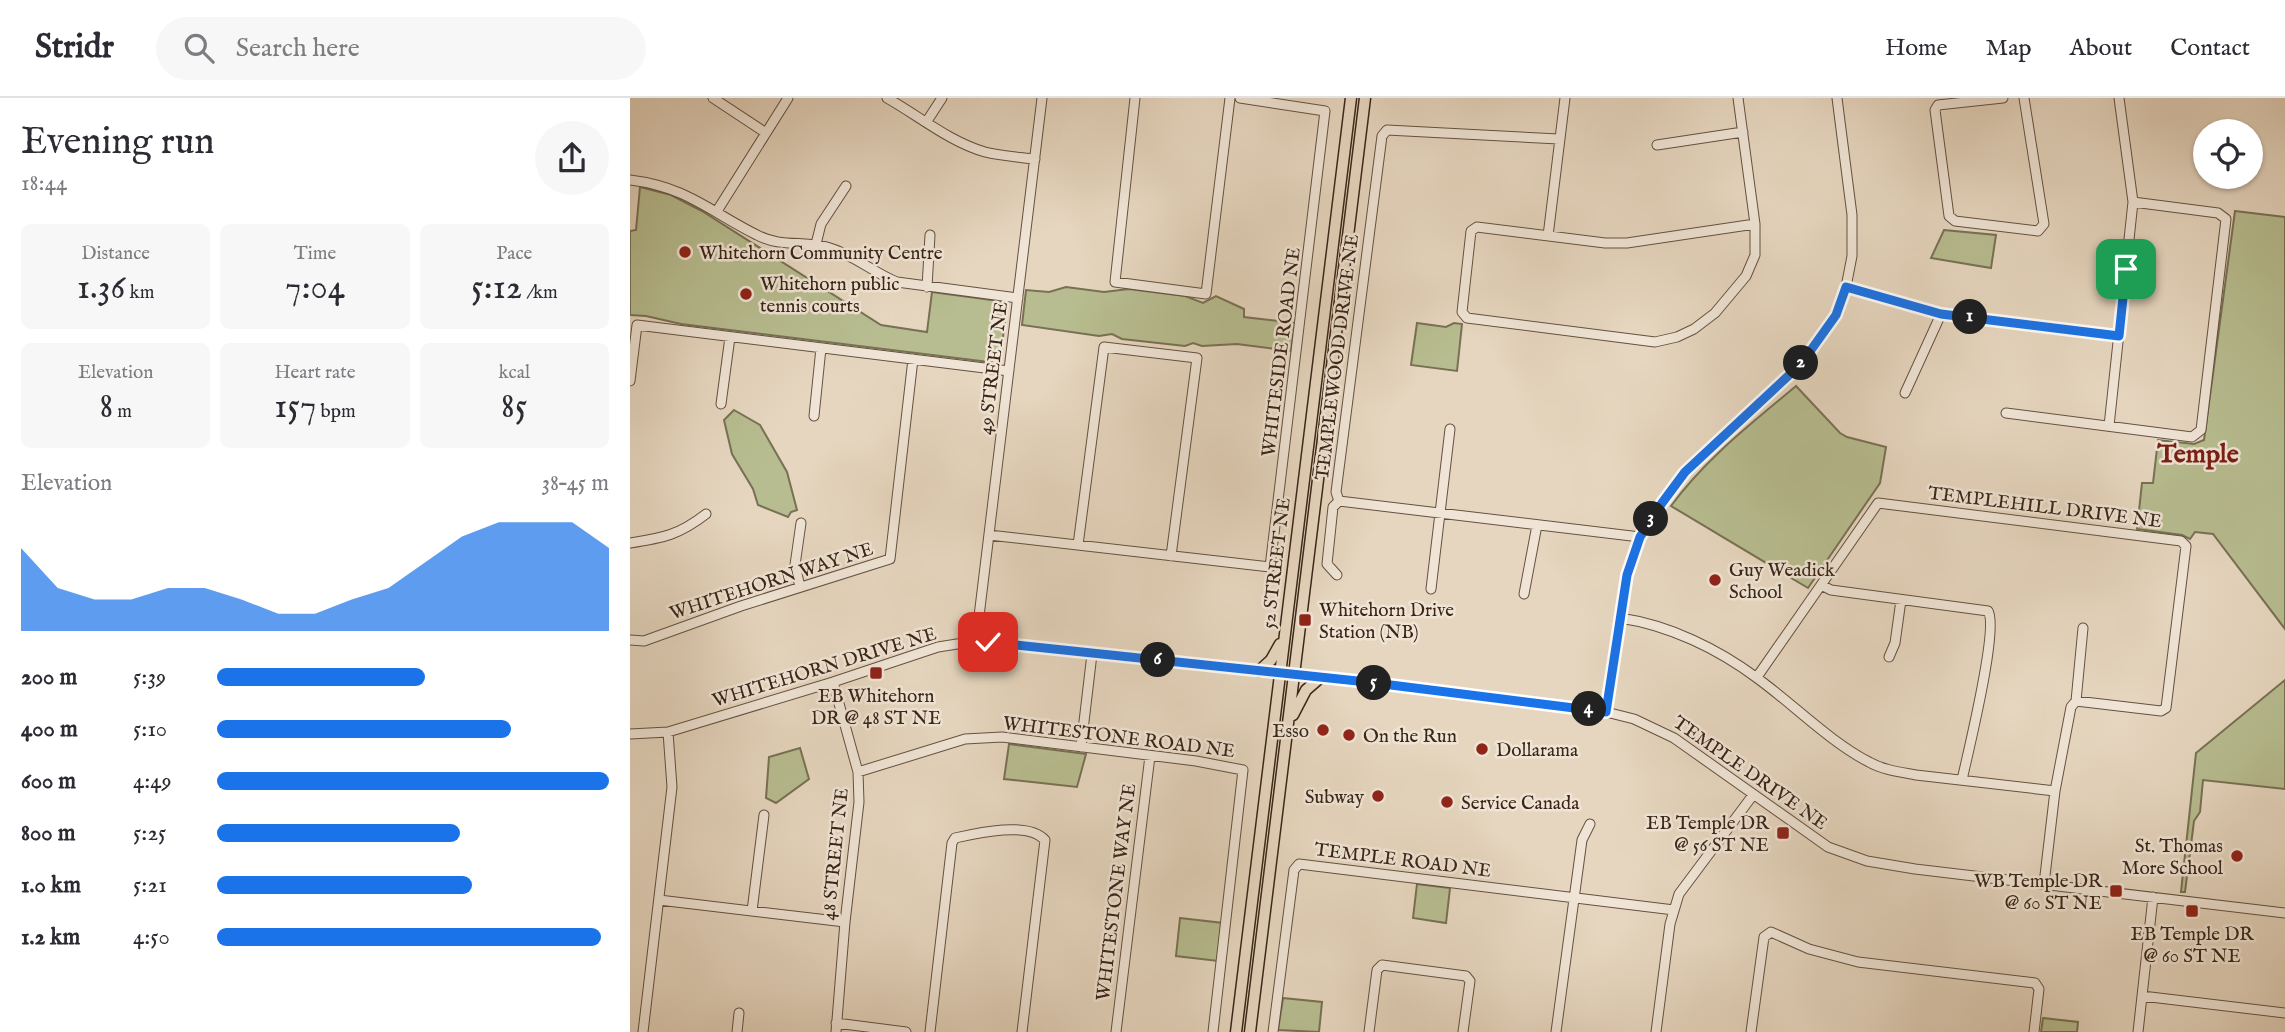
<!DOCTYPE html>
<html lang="en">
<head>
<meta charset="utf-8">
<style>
	body { margin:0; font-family:"IM FELL English",serif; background:#f7f7f7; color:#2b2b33; height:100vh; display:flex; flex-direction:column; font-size:26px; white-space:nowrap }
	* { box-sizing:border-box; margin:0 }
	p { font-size:23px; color:#7c7c81 }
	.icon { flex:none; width:38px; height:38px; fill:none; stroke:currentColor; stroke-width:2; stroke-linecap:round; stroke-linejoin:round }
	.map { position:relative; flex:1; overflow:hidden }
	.panel { display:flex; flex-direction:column; background:#fff; width:630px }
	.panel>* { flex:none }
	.controls { position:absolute; left:1563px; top:21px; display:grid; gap:14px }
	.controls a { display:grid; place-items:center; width:70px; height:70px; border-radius:50%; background:#fff; box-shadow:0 2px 5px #0004; font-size:35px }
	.pin { position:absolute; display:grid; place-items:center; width:60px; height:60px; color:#fff; margin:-30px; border-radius:14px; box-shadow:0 4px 10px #0006 }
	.km { position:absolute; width:35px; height:35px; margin:-18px; border-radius:50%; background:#222; color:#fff; font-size:19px; line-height:35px; text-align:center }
	.round { display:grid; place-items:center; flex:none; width:74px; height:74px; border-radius:37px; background:#f7f7f7 }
	.summary { display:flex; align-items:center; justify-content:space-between; height:119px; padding:0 21px }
	h1 { font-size:38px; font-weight:600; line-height:52px }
	.stats { display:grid; grid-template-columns:repeat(3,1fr); gap:10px; height:119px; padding:7px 21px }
	.stats div { display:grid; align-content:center; border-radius:10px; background:#f7f7f7; text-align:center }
	.stats b { font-size:35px; font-weight:600 }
	.stats small { font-size:19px; font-weight:400 }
	.stats p { font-size:19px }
	.chart { height:196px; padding:14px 21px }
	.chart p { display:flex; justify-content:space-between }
	.chart svg { width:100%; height:126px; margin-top:7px; fill:#1a73e8; opacity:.7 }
	ul { padding:0 21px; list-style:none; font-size:23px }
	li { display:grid; grid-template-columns:112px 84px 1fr; align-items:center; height:52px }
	li i { height:18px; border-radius:9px; background:#1a73e8 }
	header { display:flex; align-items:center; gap:42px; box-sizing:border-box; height:98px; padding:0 35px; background:#fff; border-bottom:2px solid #e1e1e2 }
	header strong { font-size:33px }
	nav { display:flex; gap:38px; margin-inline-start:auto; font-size:24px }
	.search { width:490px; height:63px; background:#f7f7f7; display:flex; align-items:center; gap:18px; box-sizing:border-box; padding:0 24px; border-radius:38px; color:#7c7c81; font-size:26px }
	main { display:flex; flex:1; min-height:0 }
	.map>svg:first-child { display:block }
	.green { fill:#b7bd90; stroke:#787154; stroke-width:2 }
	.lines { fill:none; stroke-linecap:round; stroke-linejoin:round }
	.minor-casing { stroke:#655141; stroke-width:11 }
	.major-casing { stroke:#3a2517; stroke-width:13 }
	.minor { stroke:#efe4d5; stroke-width:9 }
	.major { stroke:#e6d6bf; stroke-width:10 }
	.route-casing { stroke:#fff; stroke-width:14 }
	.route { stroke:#1a73e8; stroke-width:9 }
	.poi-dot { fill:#8f2418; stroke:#efe4d5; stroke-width:2.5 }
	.labels { text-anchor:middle; stroke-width:5; stroke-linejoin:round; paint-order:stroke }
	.poi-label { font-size:19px; fill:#3a2517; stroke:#efe4d5; text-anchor:start }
	.street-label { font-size:19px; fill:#3a2517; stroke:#efe4d5 }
	.district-label { font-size:26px; font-weight:bold; fill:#7a1f14; stroke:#efe4d5 }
</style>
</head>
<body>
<header>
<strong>Stridr</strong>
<div class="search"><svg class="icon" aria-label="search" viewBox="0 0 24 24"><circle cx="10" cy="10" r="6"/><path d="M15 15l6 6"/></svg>Search here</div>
<nav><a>Home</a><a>Map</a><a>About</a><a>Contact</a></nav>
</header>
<main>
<section class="panel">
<div class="summary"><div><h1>Evening run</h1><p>18:44</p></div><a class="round"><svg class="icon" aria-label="share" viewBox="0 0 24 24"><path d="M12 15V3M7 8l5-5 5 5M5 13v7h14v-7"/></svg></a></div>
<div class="stats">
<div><p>Distance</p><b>1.36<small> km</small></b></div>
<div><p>Time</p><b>7:04</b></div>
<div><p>Pace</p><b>5:12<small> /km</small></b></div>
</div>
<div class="stats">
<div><p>Elevation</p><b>8<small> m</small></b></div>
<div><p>Heart rate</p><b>157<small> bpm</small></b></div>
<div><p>kcal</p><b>85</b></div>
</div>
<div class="chart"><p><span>Elevation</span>38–45 m</p>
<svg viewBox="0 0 160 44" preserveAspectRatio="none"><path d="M0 44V15L10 29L20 33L30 33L40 29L50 29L60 33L70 38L80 38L90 33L100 29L110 20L120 11L130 6L140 6L150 6L160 15V44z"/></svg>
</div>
<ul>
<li><b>200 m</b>5:39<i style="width:53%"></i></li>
<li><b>400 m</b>5:10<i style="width:75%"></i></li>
<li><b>600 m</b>4:49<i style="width:100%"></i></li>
<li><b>800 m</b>5:25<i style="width:62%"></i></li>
<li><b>1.0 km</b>5:21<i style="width:65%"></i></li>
<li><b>1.2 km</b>4:50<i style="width:98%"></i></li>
</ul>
</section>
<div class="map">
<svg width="1655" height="934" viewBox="0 0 1655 934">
	<rect width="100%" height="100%" fill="#e6d6bf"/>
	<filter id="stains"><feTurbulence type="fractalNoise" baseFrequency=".00286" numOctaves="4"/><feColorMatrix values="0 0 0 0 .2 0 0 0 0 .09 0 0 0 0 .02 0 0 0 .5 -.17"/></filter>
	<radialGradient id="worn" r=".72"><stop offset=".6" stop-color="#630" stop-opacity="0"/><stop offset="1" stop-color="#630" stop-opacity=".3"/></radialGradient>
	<!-- green -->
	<path class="green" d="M10,89l31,8 31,16 179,114 46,7 5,-40 67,9 6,5 1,5 -5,43 -3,4 -9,4 -308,-38 -35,-8 -16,-1v-84l6,-1z
		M1605,113l50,6v412l-72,-95 -18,-2 -5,7 -8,-4 -45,-6 5,-46h11l5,-43 36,4 10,-4z
		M1314,132l52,5 -5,33 -60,-10z
		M436,189l38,5 25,-3 56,7 18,7 13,-7 28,13v8l51,6 -4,28 -54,-7 -35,2 -9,-3 -8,3 -63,-7 -10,-5 -13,2 -77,-11 4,-35 23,2z
		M787,225l29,4 8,-4 8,1 -5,47 -46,-6z
		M1166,288l44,47 7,4 39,10 -6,36 -72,105 -137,-82c34,-47 81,-83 125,-120z
		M104,312l26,15 27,47 10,38 -6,2 -3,5 -30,-12 -5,-16 -21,-35 -8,-34z
		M1655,582v109l-82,-9 -3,32 -6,9 -9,71h-4l15,-139z
		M379,646l77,10 -9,33 -73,-8z
		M170,650l9,31 -33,24 -10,-5 3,-41z
		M787,786l33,4 -4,35 -33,-5z
		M550,820l43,5 -5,38 -42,-5z
		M653,900l39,4 -3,30 -41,-2z
		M1413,920l35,4 -1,10h-36z"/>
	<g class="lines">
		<!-- minor casing -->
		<g class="minor-casing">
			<path id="minor" d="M83,0l53,35
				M257,0c32,18 63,44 98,54 16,4 33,5 50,7
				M505,0l-20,184 91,12 24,-196
				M1108,0l17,126v31l-9,21 -31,37 -21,16 -17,8 -22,5 -188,-24 -5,-6 9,-81 6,-4 128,16h22l128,-19
				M1373,0l-65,7 -3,5 14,106 6,5 83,10 6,-7 -20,-126
				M297,23l15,-23
				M1027,47l86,-13
				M0,82c57,7 79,31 127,55 24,13 49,5 73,13 24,7 44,25 67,34l121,16
				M87,113l71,-113
				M918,138l17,-138
				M186,146l5,-20 25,-38
				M297,189l3,-52
				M1216,189l95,27 178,22
				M0,283l7,-56 372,46
				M1275,295l36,-79
				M91,306l9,-67
				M1376,315l186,24 9,-7 25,-211 -8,-6 -85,-11
				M184,318l7,-68
				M1479,328l24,-224 -14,-104
				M709,403l-3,-9 46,-356 5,-6 172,9
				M709,403l301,36
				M359,437l281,32 55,-456 -85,-13
				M0,445c33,-5 49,-8 76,-29
				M448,447l26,-198 93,11 -26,198
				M707,477l-10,-11 6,-57 6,-6
				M1191,487l10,5 157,21c11,17 -20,141 -26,169
				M170,489l-5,-22 6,-42
				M801,491l19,-160
				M894,496l13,-69
				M990,520c49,7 98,31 137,60 36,26 73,64 112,84 14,8 31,10 47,13l139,16
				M0,542l14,1 97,-35 149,-47 23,-200
				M346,543l66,-543
				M1259,559l6,-14 6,-43
				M1127,579l121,-174 303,38 5,5 -20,162 -5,3 -85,-10 -5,6 -16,84 -11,93
				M203,584l25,90 1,30 -14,120 -9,110
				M1446,603l7,-73
				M976,614l21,-137 13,-38 42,-61 119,-112 36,-49 9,-28 6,-31v-41l-15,-117
				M0,636l38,-2 165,-50 105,-35 38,-6 391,41 239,30 28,7 40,19 154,109 39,14 48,8 370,44
				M451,649l11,-93
				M228,674l107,-33 37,-2 194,24 47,9 -30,262
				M29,802l186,22
				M122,813l12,-96
				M1512,898l143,17
				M206,925l70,9
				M13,934l29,-245 -4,-55
				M107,934l2,-19
				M300,934l22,-189 3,-5c22,-5 73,-17 90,2l-23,192
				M486,934l34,-276
				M643,934l21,-162 5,-6 375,46
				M739,934l8,-62 5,-5 84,11 4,5 -7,51
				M926,934l26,-192 8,-16
				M1026,934l14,-108 9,-30 74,-99
				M1121,934l13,-95 7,-5 38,17 49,13 177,21 4,6 -5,43
				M1508,934l15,-135"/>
		</g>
		<!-- major casing -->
		<g class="major-casing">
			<path id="major" d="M629,573l12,-11 9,-16
				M663,617l13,-25 15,-13
				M606,934l115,-934
				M620,934l115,-934"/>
		</g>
		<!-- minor -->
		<use href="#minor" class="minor"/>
		<!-- major -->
		<use href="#major" class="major"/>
	</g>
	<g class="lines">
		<!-- route casing -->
		<g class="route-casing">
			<path id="route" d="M358,544l379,40 239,30 21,-137 13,-38 22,-34 23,-31 116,-108 35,-49 10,-28 95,27 178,22 7,-67"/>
		</g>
		<!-- route -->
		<use href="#route" class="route"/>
	</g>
	<!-- markers -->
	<g class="poi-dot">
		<circle cx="55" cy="154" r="7"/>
		<circle cx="116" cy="196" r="7"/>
		<circle cx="1085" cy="482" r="7"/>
		<rect x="668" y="515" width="14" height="14" rx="3.5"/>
		<rect x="239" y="568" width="14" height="14" rx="3.5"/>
		<circle cx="693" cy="632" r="7"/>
		<circle cx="719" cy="637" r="7"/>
		<circle cx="852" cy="651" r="7"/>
		<circle cx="748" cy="698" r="7"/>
		<circle cx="817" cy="704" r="7"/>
		<rect x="1146" y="728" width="14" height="14" rx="3.5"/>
		<circle cx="1607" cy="758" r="7"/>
		<rect x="1479" y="786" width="14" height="14" rx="3.5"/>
		<rect x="1555" y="806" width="14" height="14" rx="3.5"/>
	</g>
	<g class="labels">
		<!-- poi labels -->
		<g class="poi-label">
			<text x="69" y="161">Whitehorn Community Centre</text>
			<text x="130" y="192">Whitehorn public<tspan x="130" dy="22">tennis courts</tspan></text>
			<text x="1099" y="478">Guy Weadick<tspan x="1099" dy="22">School</tspan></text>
			<text x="689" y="518">Whitehorn Drive<tspan x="689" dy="22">Station (NB)</tspan></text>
			<text x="246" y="604" text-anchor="middle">EB Whitehorn<tspan x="246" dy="22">DR @ 48 ST NE</tspan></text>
			<text x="679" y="639" text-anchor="end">Esso</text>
			<text x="733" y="644">On the Run</text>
			<text x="866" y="658">Dollarama</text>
			<text x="734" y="705" text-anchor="end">Subway</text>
			<text x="831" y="711">Service Canada</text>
			<text x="1139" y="731" text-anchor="end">EB Temple DR<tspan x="1139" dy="22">@ 56 ST NE</tspan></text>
			<text x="1593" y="754" text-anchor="end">St. Thomas<tspan x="1593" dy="22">More School</tspan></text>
			<text x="1472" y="789" text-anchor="end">WB Temple DR<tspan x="1472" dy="22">@ 60 ST NE</tspan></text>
			<text x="1562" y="842" text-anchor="middle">EB Temple DR<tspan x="1562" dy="22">@ 60 ST NE</tspan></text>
		</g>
		<!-- street labels -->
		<g class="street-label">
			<text transform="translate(650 254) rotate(-83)" y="7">WHITESIDE ROAD NE</text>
			<text transform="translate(706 259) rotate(-83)" y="7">TEMPLEWOOD DRIVE NE</text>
			<text transform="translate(362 270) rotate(-83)" y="7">49 STREET NE</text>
			<text transform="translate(1415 408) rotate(7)" y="7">TEMPLEHILL DRIVE NE</text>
			<text transform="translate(645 465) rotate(-83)" y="7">52 STREET NE</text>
			<text transform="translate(141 482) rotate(-18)" y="7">WHITEHORN WAY NE</text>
			<text transform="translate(194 568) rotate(-17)" y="7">WHITEHORN DRIVE NE</text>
			<text transform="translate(489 638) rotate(7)" y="7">WHITESTONE ROAD NE</text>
			<text transform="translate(1121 674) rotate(35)" y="7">TEMPLE DRIVE NE</text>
			<text transform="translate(204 756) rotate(-84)" y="7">48 STREET NE</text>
			<text transform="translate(773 761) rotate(7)" y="7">TEMPLE ROAD NE</text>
			<text transform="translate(485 794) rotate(-83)" y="7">WHITESTONE WAY NE</text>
		</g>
		<!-- district labels -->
		<g class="district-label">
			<text x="1568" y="364">Temple</text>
		</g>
	</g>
	<rect width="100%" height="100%" filter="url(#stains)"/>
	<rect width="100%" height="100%" fill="url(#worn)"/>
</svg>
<div class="controls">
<a><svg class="icon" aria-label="locate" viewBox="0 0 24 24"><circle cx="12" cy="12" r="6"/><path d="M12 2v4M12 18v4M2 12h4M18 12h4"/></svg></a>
</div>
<div class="pin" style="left:1496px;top:171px;background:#1e9e55"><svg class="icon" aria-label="arrive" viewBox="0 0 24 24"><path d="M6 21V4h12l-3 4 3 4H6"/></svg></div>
<div class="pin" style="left:358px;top:544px;background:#d93025"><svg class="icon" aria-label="check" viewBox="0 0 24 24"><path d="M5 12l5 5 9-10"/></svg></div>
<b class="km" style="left:1340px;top:219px">1</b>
<b class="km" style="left:1171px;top:265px">2</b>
<b class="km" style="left:1021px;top:421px">3</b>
<b class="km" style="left:959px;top:611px">4</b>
<b class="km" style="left:744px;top:585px">5</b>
<b class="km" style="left:528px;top:562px">6</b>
</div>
</main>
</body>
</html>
